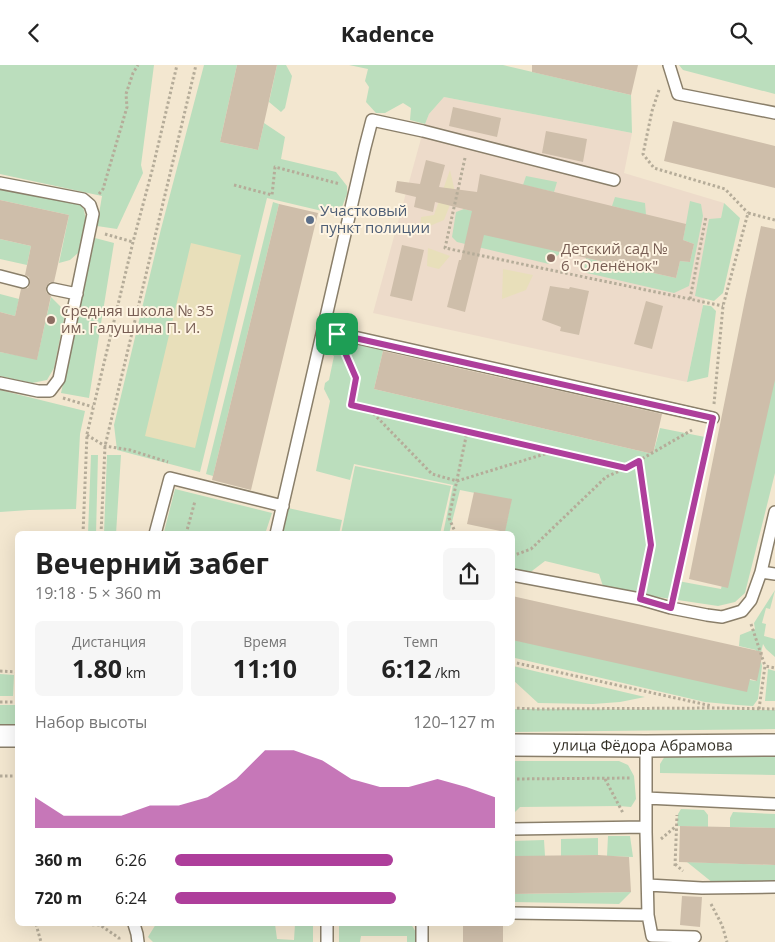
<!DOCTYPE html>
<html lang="ru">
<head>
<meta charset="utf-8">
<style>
	body { margin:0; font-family:"Open Sans",sans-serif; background:#f6f6f6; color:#222; height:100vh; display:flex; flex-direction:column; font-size:19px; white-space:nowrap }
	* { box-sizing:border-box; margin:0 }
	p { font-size:16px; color:#767676 }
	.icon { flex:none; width:28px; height:28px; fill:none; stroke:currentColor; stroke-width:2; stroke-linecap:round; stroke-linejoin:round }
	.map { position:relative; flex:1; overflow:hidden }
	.drawer { position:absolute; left:15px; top:466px; width:500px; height:395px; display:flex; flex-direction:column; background:#fff; border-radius:8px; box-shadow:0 5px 20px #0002 }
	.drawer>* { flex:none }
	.pin { position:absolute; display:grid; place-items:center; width:42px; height:42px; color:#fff; margin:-21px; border-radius:10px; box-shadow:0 2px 8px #0006 }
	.round { display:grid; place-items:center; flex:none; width:52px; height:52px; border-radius:8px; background:#f6f6f6 }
	.summary { display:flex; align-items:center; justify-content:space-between; height:85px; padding:0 20px }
	h1 { font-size:28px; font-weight:700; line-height:38px }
	.stats { display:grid; grid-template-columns:repeat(3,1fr); gap:8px; height:85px; padding:5px 20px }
	.stats div { display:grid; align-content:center; border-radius:8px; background:#f6f6f6; text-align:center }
	.stats b { font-size:25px; font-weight:700 }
	.stats small { font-size:14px; font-weight:400 }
	.stats p { font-size:14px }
	.chart { height:140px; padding:10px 20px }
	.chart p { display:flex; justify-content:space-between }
	.chart svg { width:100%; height:90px; margin-top:5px; fill:#ae3e9b; opacity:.7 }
	ul { padding:0 20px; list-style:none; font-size:16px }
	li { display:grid; grid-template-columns:80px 60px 1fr; align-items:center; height:38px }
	li i { height:12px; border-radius:6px; background:#ae3e9b }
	header { display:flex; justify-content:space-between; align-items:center; height:65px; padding:0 20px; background:#fff; font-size:22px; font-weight:700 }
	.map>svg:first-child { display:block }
	.education { fill:#eddbca }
	.green { fill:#bbdebd }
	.sand { fill:#e8dfba }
	.building { fill:#cebeaa }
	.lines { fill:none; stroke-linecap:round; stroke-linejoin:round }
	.service-casing { stroke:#8a7f6a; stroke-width:14 }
	.minor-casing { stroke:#8a7f6a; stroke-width:24 }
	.path { stroke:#b5ac99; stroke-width:3; stroke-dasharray:2.5 2.5; stroke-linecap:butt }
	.service { stroke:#fff; stroke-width:11 }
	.minor { stroke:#fff; stroke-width:21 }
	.route-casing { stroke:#fff; stroke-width:10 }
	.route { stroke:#ae3e9b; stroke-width:6 }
	.service-dot { fill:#5c6f8a; stroke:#fef4e2; stroke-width:2 }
	.education-dot { fill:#8d6e63; stroke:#fef4e2; stroke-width:2 }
	.labels { text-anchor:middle; stroke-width:4; stroke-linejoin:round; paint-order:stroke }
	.service-label { font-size:15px; fill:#4e5e75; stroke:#fef4e2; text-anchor:start }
	.education-label { font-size:15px; fill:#785e54; stroke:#fef4e2; text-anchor:start }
	.street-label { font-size:15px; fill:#322e25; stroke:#fef4e2 }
</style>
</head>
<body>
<header><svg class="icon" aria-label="back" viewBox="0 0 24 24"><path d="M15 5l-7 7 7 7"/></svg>Kadence<svg class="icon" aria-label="search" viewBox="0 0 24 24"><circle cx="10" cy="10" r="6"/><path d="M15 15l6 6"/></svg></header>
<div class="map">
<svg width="775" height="877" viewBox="0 0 775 877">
	<rect width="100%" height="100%" fill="#f3e7d0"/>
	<!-- education -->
	<path class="education" d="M444,32l188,36 -8,40 100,30 -37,179 -314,-69 52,-189 4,-10z"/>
	<!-- green -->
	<path class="green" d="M0,0h154l-13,100 2,8 -26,56 -20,-3 5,-30 -102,-22z
		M204,0h33l-17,77 38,8 6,-27 21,14 -4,22 55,13 11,14v8l-8,21 -72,-17 -67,274 -83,-22 -3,-25 47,-196z
		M277,0h9l6,11 -7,32 -4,4 -12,-10z
		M349,0h154l128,30 1,38 -188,-36 -15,17 -4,10 -15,-4 1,-12 -8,-5 -18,10h-9l-10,-11 3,-15 -4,-6 3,-12z
		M679,0h96v29l-92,-24z
		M526,111l31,6 -3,10 -31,-7z
		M0,125l80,13 4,7 2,11 -8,32 -8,7 -11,3 10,-48 -69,-15z
		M615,132l30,6 1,12 -34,-9z
		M690,136l11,3 2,12 -14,70 -15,7 -87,-20 -3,-2 2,-13 90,20 4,-17 10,1 4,-18 -11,-4z
		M273,137l6,2 -66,272 -7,-2z
		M724,138l16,15 -17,75 -9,8 -19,-5 14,-77 12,-1z
		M464,144l8,2 89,41 -12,12 -92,-22 -5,-5 4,-25z
		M95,173l19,5 -25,155 -28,-5z
		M0,174l31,7 -4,19 -27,-6z
		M0,229l19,5 -4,17 -15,-4z
		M51,232l9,9 5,8 -11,54 -7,12 -15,3 -32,-7v-24l37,7z
		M703,240l8,1 5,5 -8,66 -21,5z
		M328,269l56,13 -10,42 279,65 7,-26 50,10 -32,143 43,8 54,-232v116l-30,120 -10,9 -17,4 -114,-17 -5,-15 -54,-13 -17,13 -15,-3 -1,-37h-8l7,-32 -6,-3 -45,-9 -11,44h-6l10,-49 -99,-21 -4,16 -34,-9 14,-70 -6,-12 1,-6 4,-3 5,-24 -9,-5 -2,-5z
		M0,325l85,21 -5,23 -4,75 -47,1 -29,2z
		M91,390h7l-2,79h-8z
		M107,390h14l-5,79h-12z
		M355,401l96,20 -11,48h-99z
		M175,424l97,24 -7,21h-94l-7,-2z
		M288,443l54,12 -3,14h-57z
		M775,525l-5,19 -4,-1 -4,15 4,1 -2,12 11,3v18l-9,-8 -3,-5 -3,13 2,9 -4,33 -5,7 -16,-1 -32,-3 -190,-44 -2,-4 -1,-14 244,41 -3,-19 3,-12 -17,-4 1,-11 15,-6 -1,-6z
		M513,601l132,31 -25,5 -27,2 -55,-1 -25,-23z
		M768,604l7,2v30h-10z
		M0,609l14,1 -1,21h-13z
		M0,640h17v20l-17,-1z
		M512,644l263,1v19l-262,3z
		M775,689v21l-115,-2v-9l5,-8z
		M513,696h106l9,4 6,11 2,23 -5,8 -12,-1 -99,1 -7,7z
		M681,744l23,1 4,5v12l-31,-1 1,-12z
		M733,747l42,2v14l-45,-1v-9z
		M608,771h22l3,21 -26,-1z
		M598,773v17l-37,1v-17z
		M544,775l1,16h-32v-15z
		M687,797l88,3v18h-62z
		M631,827l-12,12 -106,-2v-8z
		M156,859l71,1 1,-1h47l2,15 17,1 1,-16h18v18h-160l-5,-5z
		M342,859h69l6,10v8h-10v-6h-46l-1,6h-21v-17z"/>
	<!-- sand -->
	<path class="sand" d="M450,105l5,22 -11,28 -24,10 1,-13 13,-2z
		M191,178l50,12 -46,193 -50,-12z
		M428,183l22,8 -11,13 -12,-3z
		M503,204l30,6 -7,15 -24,9z"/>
	<!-- building -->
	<path class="building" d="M237,0h40l-19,85 -38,-8z
		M532,0h106l-7,30 -99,-23z
		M453,42l48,11 -4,19 -48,-11z
		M673,56l102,25v42l-111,-27z
		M546,66l41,8 -4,23 -41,-9z
		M426,95l19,5 -6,22 38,5 3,-18 206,50 -3,16 11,4 -4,18 -10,-1 -4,17 -192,-43 -19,77 -18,-5 12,-47h2l11,-49 -37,-9 -2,10 -19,-5 2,-10 -21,-5 2,-11 23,3z
		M0,135l69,15 -15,67h-4l-4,5v5l5,4 -14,64 -37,-8v-40l15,4 6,-27 7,-1 2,-5 -1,-6 -4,-2 6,-29 -31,-7z
		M279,139l39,9 -67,277 -39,-10z
		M761,161l14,3v151l-47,208 -39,-9 56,-279z
		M402,180l22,5 -12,51 -22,-5z
		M550,221l19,3 1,-2 19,4 -10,44 -19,-4 1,-4 -19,-7z
		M646,236l17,5 -11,43 -18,-5z
		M383,286l279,63 -9,40 -279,-65z
		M474,427l38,7 -7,33 -38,-8z
		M512,531l251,56 -6,29 -7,-2 -3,13 -235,-52z
		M680,761l95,2v37l-96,-3z
		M598,790l31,2 2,35 -119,2v-38z
		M682,831l20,1 -2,30 -20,-2z
		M463,859h40v18h-40z"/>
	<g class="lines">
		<!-- service casing -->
		<g class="service-casing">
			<path id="service" d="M669,0l9,29 97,19
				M0,118l83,16 7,6 3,9 -34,165 -9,12h-12l-38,-8
				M0,211l23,6
				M53,224l24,5
				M323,265l390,88
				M775,447l-14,60 14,2
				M155,469l15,-56 113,28
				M276,469l89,-387 7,-27 51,11 191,49
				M512,510l128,24 31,9 36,7 15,2 20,-6 9,-11 10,-28
				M646,681v86l2,83 4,21 43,1
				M646,733l129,6
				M512,764l134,-2
				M648,820l54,3 73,-1
				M512,848l136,2
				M134,859l3,10 1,8
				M327,859v18
				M422,859v18"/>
		</g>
		<!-- minor casing -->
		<g class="minor-casing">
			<g id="minor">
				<path d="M0,671h18"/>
				<path id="s1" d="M512,680l134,1 129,-1"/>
			</g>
		</g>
		<!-- path -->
		<path class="path" d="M659,25l-7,21 -9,43 11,14 71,21 23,24
			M465,93l-20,90 278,58
			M234,120l38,10 3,-28 65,17
			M99,129l4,-5 24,-82 -1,-13 7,-21 5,-8
			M105,169l28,8
			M690,234l16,-82
			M344,286l12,27 -5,27 275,63
			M63,333l30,9
			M714,339l9,-98 25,-93 27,7
			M370,345l62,64 25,7 94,-29
			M87,370l18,11 25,4 38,12
			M639,396l12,84 -8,39
			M83,469l4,-100 46,-192 20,-75 24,-102
			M101,469l4,-88 91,-381
			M186,469l9,-33
			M456,469l-7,-16 18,-86
			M512,491l19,-7 75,-72 20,-9 66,-38
			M674,527l35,-160
			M751,559l14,42
			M512,597l200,44
			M0,606l18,1
			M0,637h18
			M512,643l24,1 182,-1 57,1
			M759,644l6,-43 10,2
			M0,711h18
			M512,714l120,-1
			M605,714l18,34
			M661,774l14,-12
			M675,799l8,7
			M675,801l2,-51
			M711,839l11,21 5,17
			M36,859l5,18
			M77,859l23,1 19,13v4
			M281,859v1"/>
		<!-- service -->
		<use href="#service" class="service"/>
		<!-- minor -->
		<use href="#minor" class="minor"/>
	</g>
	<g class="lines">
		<!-- route casing -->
		<g class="route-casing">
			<path id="route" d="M337,269l376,84 -42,190 -31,-9 11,-54 -12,-84 -13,7 -275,-63 5,-27z"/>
		</g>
		<!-- route -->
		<use href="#route" class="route"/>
	</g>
	<!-- markers -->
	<circle class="service-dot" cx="310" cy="155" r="5"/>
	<g class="education-dot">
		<circle cx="551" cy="193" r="5"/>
		<circle cx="51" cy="255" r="5"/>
	</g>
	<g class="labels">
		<!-- service labels -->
		<g class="service-label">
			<text x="320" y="151">Участковый<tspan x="320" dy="17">пункт полиции</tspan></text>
		</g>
		<!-- education labels -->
		<g class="education-label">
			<text x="561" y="189">Детский сад №<tspan x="561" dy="17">6 "Оленёнок"</tspan></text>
			<text x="61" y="251">Средняя школа № 35<tspan x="61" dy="17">им. Галушина П. И.</tspan></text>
		</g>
		<!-- street labels -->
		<g class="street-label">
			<text dy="5" stroke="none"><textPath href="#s1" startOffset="131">улица Фёдора Абрамова</textPath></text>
		</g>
	</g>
</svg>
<div class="pin" style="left:337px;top:269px;background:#1e9e55"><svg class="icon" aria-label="arrive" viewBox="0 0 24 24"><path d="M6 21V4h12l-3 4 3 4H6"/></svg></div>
<section class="drawer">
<div class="summary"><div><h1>Вечерний забег</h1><p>19:18 · 5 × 360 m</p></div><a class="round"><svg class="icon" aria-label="share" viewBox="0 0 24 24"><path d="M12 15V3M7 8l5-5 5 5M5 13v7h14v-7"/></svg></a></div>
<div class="stats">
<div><p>Дистанция</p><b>1.80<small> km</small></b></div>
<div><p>Время</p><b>11:10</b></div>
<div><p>Темп</p><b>6:12<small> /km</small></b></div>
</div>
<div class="chart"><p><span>Набор высоты</span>120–127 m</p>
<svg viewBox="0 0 160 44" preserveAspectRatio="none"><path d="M0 44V29L10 38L20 38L30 38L40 33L50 33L60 29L70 20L80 6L90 6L100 11L110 20L120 24L130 24L140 20L150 24L160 29V44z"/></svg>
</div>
<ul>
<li><b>360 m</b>6:26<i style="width:68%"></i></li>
<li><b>720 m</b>6:24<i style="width:69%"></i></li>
</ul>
</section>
</div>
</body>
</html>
